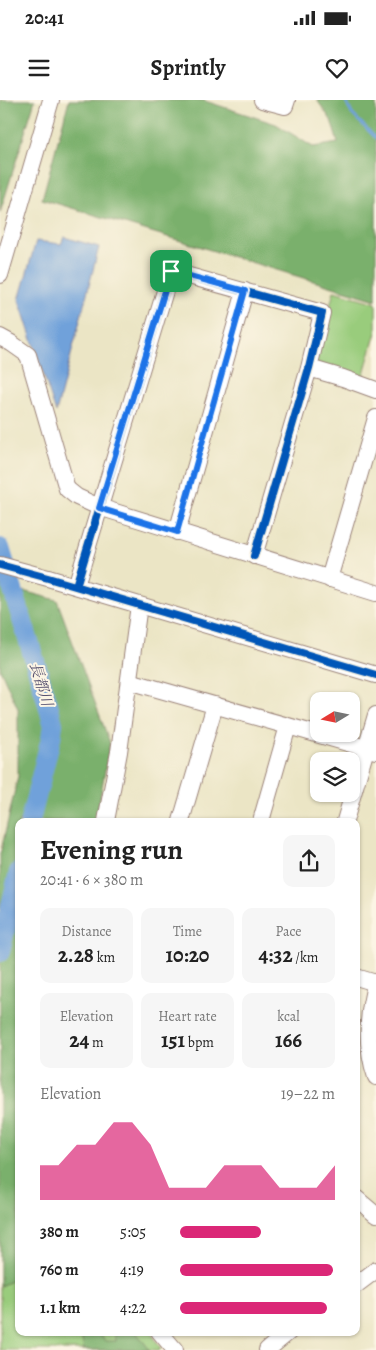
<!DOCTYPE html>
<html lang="en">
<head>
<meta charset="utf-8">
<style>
	body { margin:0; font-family:Alegreya,"Noto Serif JP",serif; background:#f6f6f6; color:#222; height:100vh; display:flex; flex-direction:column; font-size:19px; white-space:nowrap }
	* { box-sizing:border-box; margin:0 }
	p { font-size:16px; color:#767676 }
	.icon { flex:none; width:28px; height:28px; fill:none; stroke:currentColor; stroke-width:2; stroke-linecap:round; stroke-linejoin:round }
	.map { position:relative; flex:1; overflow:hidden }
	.panel { position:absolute; left:15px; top:718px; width:345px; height:518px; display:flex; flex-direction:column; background:#fff; border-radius:10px; box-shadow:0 1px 4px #0004 }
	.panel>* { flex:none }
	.needle { width:32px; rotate:260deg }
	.buttons { position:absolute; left:310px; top:592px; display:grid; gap:10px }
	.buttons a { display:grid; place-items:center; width:50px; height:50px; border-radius:10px; background:#fff; box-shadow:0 1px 4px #0004; font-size:25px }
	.pin { position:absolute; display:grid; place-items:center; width:42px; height:42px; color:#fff; margin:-21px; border-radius:10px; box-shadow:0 2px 8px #0006 }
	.round { display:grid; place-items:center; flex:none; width:52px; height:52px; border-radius:10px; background:#f6f6f6 }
	.summary { display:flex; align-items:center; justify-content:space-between; height:85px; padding:0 25px }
	h1 { font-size:28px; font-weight:700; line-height:38px }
	.metrics { display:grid; grid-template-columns:repeat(3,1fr); gap:8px; height:85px; padding:5px 25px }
	.metrics div { display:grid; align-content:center; border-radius:10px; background:#f6f6f6; text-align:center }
	.metrics b { font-size:21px; font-weight:700 }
	.metrics small { font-size:14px; font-weight:400 }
	.metrics p { font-size:14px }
	.chart { height:140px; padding:10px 25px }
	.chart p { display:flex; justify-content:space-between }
	.chart svg { width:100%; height:90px; margin-top:5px; fill:#db2777; opacity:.7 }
	ul { padding:0 25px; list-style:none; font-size:16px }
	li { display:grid; grid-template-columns:80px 60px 1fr; align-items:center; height:38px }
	li i { height:12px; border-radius:6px; background:#db2777 }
	.status { display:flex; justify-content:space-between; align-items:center; height:35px; padding:0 25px; background:#fff; direction:ltr }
	.status svg { height:14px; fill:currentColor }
	header { display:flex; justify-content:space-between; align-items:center; height:65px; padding:0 25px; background:#fff; font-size:22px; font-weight:700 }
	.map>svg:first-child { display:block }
	.green { fill:#99cc7c; stroke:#727654 }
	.forest { fill:#7ab06c; stroke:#62684c }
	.water { fill:#70a1da; stroke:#5d6082 }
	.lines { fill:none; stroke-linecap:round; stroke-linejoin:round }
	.stream { stroke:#70a1da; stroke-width:3 }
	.river { stroke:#70a1da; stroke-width:20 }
	.minor-casing { stroke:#9a8278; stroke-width:18 }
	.minor { stroke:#fff; stroke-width:16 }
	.cycleway-casing { stroke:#fcf5e5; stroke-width:11 }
	.cycleway { stroke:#0057b8; stroke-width:8 }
	.route-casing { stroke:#fff; stroke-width:10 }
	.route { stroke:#1a73e8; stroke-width:6 }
	.labels { text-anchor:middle; stroke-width:4; stroke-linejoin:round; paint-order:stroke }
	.water-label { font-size:15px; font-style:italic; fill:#595371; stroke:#fcf5e5 }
</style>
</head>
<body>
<div class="status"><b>20:41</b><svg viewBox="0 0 49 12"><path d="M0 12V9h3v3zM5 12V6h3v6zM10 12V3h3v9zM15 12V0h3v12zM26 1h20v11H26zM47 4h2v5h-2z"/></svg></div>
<header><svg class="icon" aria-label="menu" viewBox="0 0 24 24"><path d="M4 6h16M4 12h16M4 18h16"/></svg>Sprintly<svg class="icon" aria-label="heart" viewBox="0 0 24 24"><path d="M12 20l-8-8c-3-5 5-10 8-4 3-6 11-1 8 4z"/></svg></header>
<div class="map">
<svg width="376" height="1250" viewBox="0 0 376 1250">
	<rect width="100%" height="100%" fill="#fcf5e5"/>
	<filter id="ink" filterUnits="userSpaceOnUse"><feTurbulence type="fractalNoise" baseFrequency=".02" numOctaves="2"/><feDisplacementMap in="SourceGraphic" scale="10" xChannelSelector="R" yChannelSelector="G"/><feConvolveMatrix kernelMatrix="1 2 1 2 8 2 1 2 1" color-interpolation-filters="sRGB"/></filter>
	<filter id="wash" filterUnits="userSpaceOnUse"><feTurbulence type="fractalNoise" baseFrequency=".0096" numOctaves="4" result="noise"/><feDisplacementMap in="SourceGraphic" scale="20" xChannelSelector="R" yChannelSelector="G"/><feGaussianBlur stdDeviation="1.12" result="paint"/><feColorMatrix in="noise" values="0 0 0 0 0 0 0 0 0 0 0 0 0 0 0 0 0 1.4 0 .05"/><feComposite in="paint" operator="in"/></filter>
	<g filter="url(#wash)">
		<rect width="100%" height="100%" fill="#ebe5c5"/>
		<!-- green -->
		<path class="green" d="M334,191l42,12v29l-13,45 -48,-14z
			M19,1177v54h131l10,16v3h-160v-64z"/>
		<!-- forest -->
		<path class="forest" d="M0,0h35l-35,113z
			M69,0h133l74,24 37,23 25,-4 -7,-23 -14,-20h59v200l-334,-101z
			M0,485l57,15 53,143 -14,78h-77v456l-19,9v-431l18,-79v-67l-18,-40z
			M63,1231h36l6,10h11l-2,-10h21l15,19h-66l-3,-15z"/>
		<!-- water -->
		<path class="water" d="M64,137l35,10 -43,166 -37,-113 17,-59 25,3z"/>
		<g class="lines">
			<!-- stream -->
			<path class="stream" d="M345,0l7,14 24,24"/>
			<!-- river -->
			<path class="river" d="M0,448l48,156 5,20 -2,14 -21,83
				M0,852l19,-80"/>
		</g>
	</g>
	<g filter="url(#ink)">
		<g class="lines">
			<!-- minor casing -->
			<g class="minor-casing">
				<path id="minor" d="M262,0l23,6 2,-6
					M0,175l51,-175
					M0,237l11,6 17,12 39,134 10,8 22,10 277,86
					M309,268l34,10 33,12
					M177,432l68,-241
					M0,465l48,13 328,97
					M329,479l47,-161
					M76,486l95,-315 151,42 -13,55 -55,188
					M129,581l247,70
					M106,721l13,-69 20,-147
					M181,721l34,-116
					M261,721l27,-95
					M345,721l31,-106
					M356,877l20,6
					M376,882c-9,32 -11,63 0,95
					M356,1098l20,17
					M356,1185l20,-15
					M159,1231l16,19
					M267,1250l23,-19"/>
			</g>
			<!-- minor -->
			<use href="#minor" class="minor"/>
			<!-- cycleway casing -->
			<g class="cycleway-casing">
				<path id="cycleway" d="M0,465l48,13 328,97
					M76,486l95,-315 151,42 -13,55 -55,188"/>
			</g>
			<!-- cycleway -->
			<use href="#cycleway" class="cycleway"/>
		</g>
	</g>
	<g class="lines" filter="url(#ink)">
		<!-- route casing -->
		<g class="route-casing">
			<path id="route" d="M171,171l74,20 -68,241 -78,-24z"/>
		</g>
		<!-- route -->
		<use href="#route" class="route"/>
	</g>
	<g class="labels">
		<!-- water labels -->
		<g class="water-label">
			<text transform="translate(41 584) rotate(73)" y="5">長都川</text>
		</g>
	</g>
</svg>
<div class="buttons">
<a><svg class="needle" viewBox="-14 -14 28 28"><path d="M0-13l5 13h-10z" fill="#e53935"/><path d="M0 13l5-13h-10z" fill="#767676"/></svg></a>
<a><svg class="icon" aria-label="layers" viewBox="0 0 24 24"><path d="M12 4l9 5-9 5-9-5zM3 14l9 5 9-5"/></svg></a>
</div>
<div class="pin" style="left:171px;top:171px;background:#1e9e55"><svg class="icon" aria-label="arrive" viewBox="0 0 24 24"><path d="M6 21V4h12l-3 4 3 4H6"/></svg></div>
<section class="panel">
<div class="summary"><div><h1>Evening run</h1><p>20:41 · 6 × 380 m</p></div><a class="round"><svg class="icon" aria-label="share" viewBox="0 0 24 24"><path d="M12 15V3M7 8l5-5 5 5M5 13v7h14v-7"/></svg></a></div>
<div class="metrics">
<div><p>Distance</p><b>2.28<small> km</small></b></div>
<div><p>Time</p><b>10:20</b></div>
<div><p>Pace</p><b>4:32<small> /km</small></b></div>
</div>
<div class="metrics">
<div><p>Elevation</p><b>24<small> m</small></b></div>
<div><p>Heart rate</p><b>151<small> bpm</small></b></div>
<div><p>kcal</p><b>166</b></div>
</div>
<div class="chart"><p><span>Elevation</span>19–22 m</p>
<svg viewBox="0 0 160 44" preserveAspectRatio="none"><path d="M0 44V27L10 27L20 17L30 17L40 6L50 6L60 17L70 38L80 38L90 38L100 27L110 27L120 27L130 38L140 38L150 38L160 27V44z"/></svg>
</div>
<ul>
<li><b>380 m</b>5:05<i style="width:52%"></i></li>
<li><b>760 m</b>4:19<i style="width:99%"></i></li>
<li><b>1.1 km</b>4:22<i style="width:95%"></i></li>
</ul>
</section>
</div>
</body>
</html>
